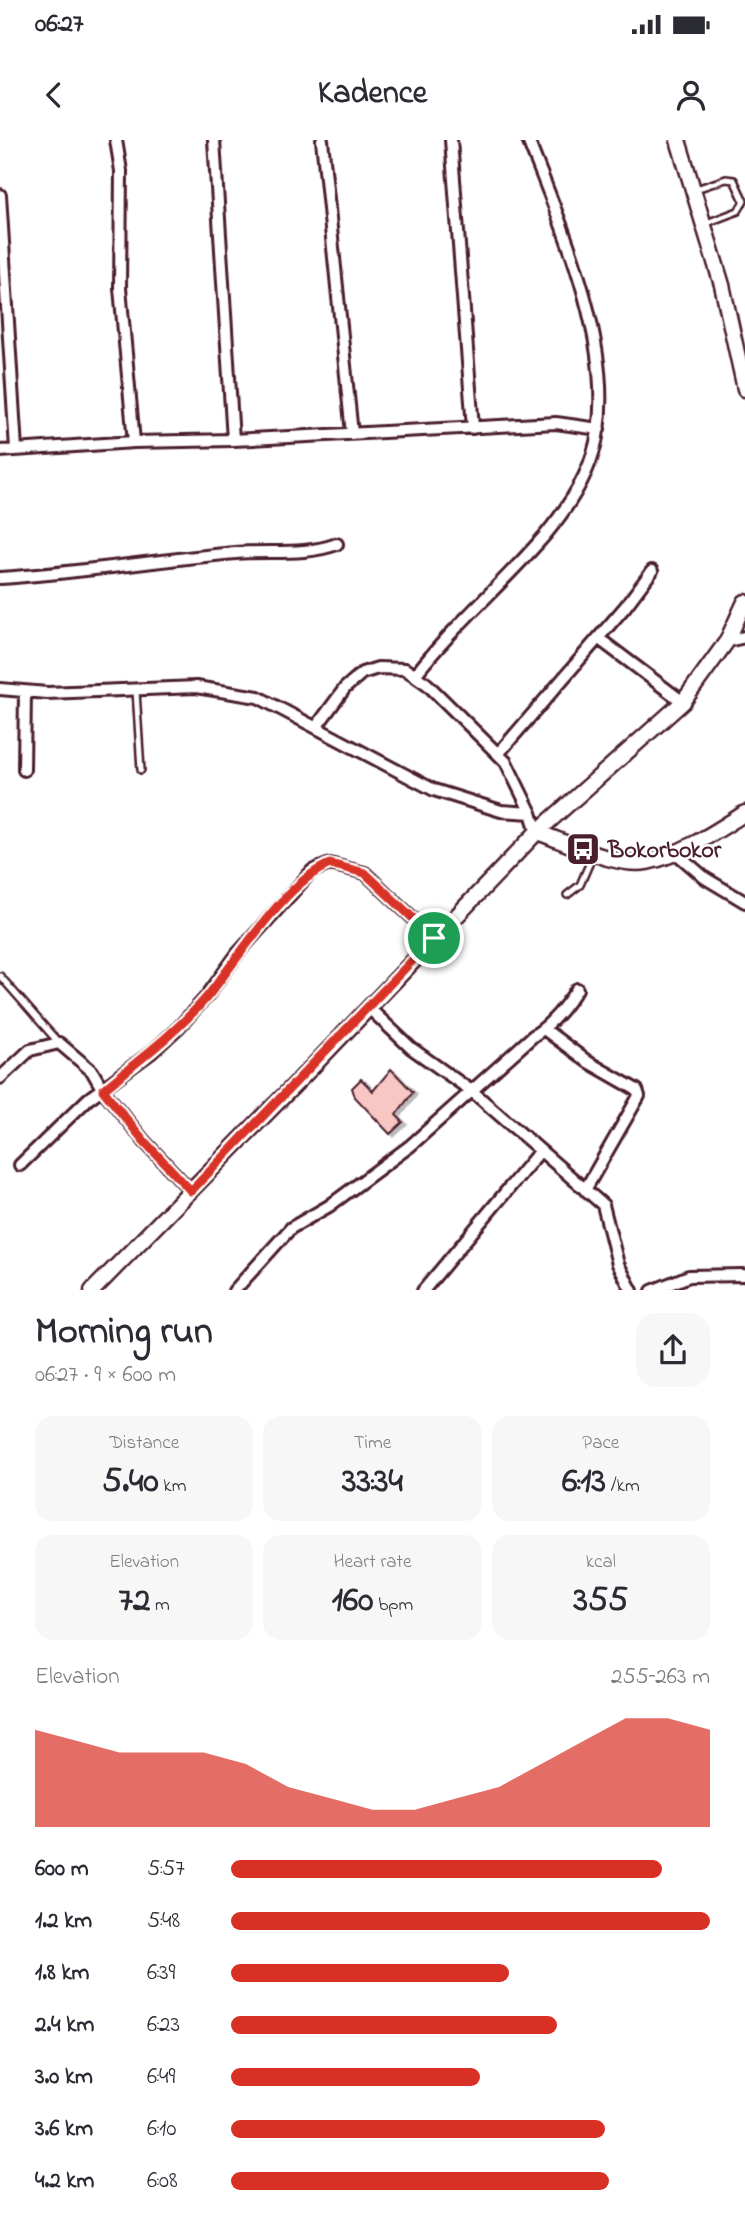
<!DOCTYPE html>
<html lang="en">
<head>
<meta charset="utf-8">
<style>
	body { margin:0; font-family:"Indie Flower",sans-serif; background:#f7f7f7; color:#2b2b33; height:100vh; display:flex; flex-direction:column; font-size:26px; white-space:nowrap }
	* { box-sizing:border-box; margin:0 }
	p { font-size:23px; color:#7c7c81 }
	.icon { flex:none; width:38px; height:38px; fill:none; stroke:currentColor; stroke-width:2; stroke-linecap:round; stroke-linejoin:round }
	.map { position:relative; height:1150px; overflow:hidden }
	.side { display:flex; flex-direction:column; background:#fff; flex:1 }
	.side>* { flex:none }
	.pin { position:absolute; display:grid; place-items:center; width:60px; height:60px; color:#fff; margin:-30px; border:4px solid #fff; border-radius:50%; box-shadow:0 2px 7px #0007 }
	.round { display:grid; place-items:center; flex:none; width:74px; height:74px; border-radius:21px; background:#f7f7f7 }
	.summary { display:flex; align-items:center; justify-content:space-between; height:119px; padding:0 35px }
	h1 { font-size:38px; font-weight:800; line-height:52px }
	.stats { display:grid; grid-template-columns:repeat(3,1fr); gap:10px; height:119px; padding:7px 35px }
	.stats div { display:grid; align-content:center; border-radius:18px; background:#f7f7f7; text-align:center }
	.stats b { font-size:35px; font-weight:800 }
	.stats small { font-size:19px; font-weight:400 }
	.stats p { font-size:19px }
	.chart { height:196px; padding:14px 35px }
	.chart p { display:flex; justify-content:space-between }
	.chart svg { width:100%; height:126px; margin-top:7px; fill:#d93025; opacity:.7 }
	ul { padding:0 35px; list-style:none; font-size:23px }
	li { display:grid; grid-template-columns:112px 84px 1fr; align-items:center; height:52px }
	li i { height:18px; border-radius:9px; background:#d93025 }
	.status { display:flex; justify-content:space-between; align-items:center; height:49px; padding:0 35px; background:#fff; direction:ltr }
	.status svg { height:19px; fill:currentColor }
	header { display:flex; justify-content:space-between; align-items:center; height:91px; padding:0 35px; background:#fff; font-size:32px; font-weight:800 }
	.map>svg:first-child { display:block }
	.building { fill:#f8c7c4; stroke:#4a1f2b; stroke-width:2; filter:url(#shadow) }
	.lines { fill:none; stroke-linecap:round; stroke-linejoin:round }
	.lane-casing { stroke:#4a1f2b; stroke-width:10 }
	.street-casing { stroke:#4a1f2b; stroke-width:16 }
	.secondary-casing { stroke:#4a1f2b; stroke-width:19 }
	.lane { stroke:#fff; stroke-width:5 }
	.street { stroke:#fff; stroke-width:10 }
	.secondary { stroke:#fff; stroke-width:14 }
	.route-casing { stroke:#fff; stroke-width:14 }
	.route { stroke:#d93025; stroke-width:9 }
	.labels { text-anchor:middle; stroke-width:5; stroke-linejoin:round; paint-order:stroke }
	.poi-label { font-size:24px; font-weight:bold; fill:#4a1f2b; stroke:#fff; text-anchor:start }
</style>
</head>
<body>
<div class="status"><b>06:27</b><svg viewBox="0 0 49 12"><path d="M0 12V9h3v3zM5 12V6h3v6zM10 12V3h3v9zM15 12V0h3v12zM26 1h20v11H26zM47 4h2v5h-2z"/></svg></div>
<header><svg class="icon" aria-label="back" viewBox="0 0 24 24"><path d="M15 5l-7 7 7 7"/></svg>Kadence<svg class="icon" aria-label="person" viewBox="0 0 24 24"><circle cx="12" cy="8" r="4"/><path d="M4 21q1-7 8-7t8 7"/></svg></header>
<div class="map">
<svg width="745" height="1151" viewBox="0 0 745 1151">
	<defs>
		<filter id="shadow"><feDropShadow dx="4" dy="2.5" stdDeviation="0" flood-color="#0004"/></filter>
	</defs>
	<rect width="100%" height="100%" fill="#fff"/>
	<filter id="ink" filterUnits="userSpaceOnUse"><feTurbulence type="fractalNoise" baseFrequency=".0143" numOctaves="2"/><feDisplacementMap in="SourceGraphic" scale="14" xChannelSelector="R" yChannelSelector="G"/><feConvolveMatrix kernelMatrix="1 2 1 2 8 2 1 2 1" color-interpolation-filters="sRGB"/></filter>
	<g filter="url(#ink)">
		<!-- building -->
		<path class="building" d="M391,929l22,23 -17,23 7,7 -13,12 -35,-37 -3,-9 9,-9 12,12z"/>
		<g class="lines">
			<!-- lane casing -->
			<g class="lane-casing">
				<path id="lane" d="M696,49l30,-10 8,1 10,21 -6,10 -34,13
					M136,551l5,79
					M567,755l13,-10 13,-30
					M0,836l58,66"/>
			</g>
			<!-- street casing -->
			<g class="street-casing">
				<path id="street" d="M116,0l5,31 -1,117 14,154
					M214,0l19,300
					M322,0l30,294
					M451,0l22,288
					M0,55l16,254
					M0,311l134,-9 99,-2 323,-17 43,6
					M0,438c79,-5 157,-18 236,-25 34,-3 68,3 101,-9
					M598,498l85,64
					M727,501l18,-4
					M416,534c39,-50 88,-91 130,-140 24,-29 47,-65 52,-103 14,-91 -37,-207 -70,-291
					M0,549l47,4 149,-6 62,10 176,93 67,21 30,2 6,19
					M317,586l28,-38 17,-15 16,-5 27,1 22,15 79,78 25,51
					M498,614l127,-147 27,-36
					M24,630l1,-78
					M675,712l30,26 40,24
					M369,868l42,40 62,44 130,113 15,59 14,27
					M544,889l44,33 49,28 2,6 -54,94
					M0,938l30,-28 29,-7 33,28 11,19 41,51 47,50
					M20,1025l68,-66 64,-47 27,-25 28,-31 31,-43 74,-82 18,-7 35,9 69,65
					M234,1151l57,-63 38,-22 81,-60 123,-110c19,-12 32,-29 44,-47
					M423,1151l117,-140
					M652,1151l37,-15 54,-1"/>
			</g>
			<!-- secondary casing -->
			<g class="secondary-casing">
				<path id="secondary" d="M678,0l44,145 23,104
					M537,692c29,10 80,36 110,30 34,-7 70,-31 98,-49
					M92,1151l222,-226 223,-233 146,-130 44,-61 18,-39"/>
			</g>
			<!-- lane -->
			<use href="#lane" class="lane"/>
			<!-- street -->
			<use href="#street" class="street"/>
			<!-- secondary -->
			<use href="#secondary" class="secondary"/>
		</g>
	</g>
	<g class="lines" filter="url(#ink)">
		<!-- route casing -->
		<g class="route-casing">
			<path id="route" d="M330,724l35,9 69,65 -243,253 -47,-50 -41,-51c36,-30 73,-57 104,-93 31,-38 79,-116 123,-133z"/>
		</g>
		<!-- route -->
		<use href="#route" class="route"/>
	</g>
	<!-- icons -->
	<defs>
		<g id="bus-square" transform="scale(1.75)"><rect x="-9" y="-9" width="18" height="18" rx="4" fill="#4a1f2b" stroke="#fff"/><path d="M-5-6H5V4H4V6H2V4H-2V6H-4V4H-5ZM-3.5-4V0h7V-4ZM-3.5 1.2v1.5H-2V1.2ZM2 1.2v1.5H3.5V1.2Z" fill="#fff"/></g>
	</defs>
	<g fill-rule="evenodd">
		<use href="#bus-square" x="583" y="709"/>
	</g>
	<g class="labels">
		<!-- poi labels -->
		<g class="poi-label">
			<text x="608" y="717">Bokorbokor</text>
		</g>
	</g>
</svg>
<div class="pin" style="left:434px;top:798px;background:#1e9e55"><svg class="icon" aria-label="arrive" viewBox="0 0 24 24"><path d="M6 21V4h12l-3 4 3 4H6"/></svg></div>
</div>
<section class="side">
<div class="summary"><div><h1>Morning run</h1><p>06:27 · 9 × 600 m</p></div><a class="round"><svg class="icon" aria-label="share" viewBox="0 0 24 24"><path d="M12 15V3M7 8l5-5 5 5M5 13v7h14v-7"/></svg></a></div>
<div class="stats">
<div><p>Distance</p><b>5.40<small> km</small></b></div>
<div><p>Time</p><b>33:34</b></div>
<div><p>Pace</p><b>6:13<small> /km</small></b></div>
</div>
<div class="stats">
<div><p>Elevation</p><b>72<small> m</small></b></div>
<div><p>Heart rate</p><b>160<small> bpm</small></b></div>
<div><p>kcal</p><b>355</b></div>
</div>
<div class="chart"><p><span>Elevation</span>255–263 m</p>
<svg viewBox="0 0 160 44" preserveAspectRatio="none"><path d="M0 44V10L10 14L20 18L30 18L40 18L50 22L60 30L70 34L80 38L90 38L100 34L110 30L120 22L130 14L140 6L150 6L160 10V44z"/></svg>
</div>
<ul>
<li><b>600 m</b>5:57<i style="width:90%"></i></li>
<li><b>1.2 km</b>5:48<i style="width:100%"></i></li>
<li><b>1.8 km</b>6:39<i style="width:58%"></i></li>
<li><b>2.4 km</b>6:23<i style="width:68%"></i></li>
<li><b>3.0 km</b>6:49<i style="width:52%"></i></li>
<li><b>3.6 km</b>6:10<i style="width:78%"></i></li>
<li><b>4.2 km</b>6:08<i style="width:79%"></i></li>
</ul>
</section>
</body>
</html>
